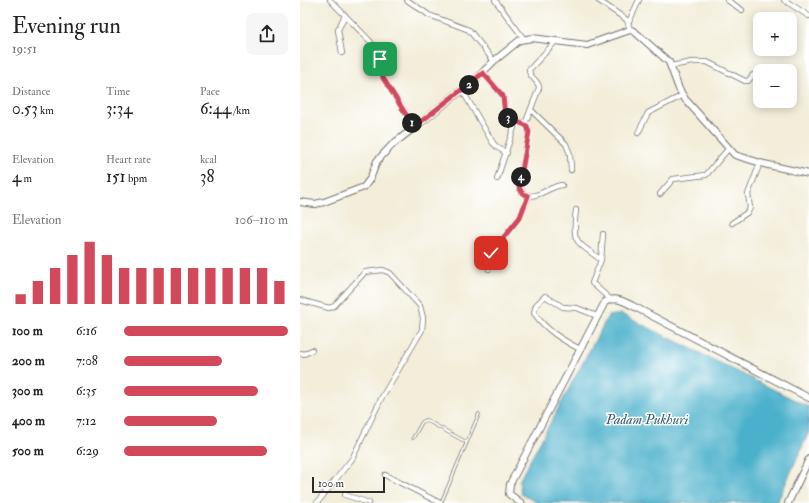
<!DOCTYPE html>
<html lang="en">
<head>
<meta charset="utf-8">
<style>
	body { margin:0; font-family:"IM FELL Double Pica",serif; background:#f6f6f6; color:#222; height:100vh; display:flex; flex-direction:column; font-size:15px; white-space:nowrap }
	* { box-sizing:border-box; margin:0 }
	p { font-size:13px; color:#767676 }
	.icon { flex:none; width:22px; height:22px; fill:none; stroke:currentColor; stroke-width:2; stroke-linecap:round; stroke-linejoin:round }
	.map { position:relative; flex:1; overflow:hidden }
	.drawer { display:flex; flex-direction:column; background:#fff; width:300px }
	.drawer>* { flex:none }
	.controls { position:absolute; left:453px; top:12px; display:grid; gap:8px }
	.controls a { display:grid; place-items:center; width:44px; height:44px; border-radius:8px; background:#fff; box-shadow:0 2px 10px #0003; font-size:20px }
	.scale { position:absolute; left:12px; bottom:10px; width:73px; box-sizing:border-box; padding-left:4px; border:2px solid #2b2b2b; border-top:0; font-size:11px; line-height:14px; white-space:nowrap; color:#2b2b2b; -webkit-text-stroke:3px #fff; paint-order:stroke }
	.pin { position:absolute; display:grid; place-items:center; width:34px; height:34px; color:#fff; margin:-17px; border-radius:8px; box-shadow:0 2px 6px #0006 }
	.km { position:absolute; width:20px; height:20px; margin:-10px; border-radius:50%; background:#222; color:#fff; font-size:11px; line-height:20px; text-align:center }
	.round { display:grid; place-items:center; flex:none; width:42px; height:42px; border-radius:8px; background:#f6f6f6 }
	.headline { display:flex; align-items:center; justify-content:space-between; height:68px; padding:0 12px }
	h1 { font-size:22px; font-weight:600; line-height:30px }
	.metrics { display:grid; grid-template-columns:repeat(3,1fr); gap:6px; height:68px; padding:4px 12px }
	.metrics div { display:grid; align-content:center }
	.metrics b { font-size:17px; font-weight:600 }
	.metrics small { font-size:11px; font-weight:400 }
	.metrics p { font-size:11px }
	.chart { height:112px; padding:8px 12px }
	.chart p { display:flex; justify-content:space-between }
	.chart svg { width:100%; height:72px; margin-top:4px; stroke:#d1495b; stroke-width:6 }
	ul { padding:0 12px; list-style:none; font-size:13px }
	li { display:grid; grid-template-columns:64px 48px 1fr; align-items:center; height:30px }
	li i { height:10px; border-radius:5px; background:#d1495b }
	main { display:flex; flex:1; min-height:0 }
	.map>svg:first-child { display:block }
	.water { fill:#4cb0cb; stroke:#3c6e7b }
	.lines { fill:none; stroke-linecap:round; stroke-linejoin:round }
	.lane-casing { stroke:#716f68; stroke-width:3.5 }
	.street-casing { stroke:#716f68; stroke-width:6 }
	.secondary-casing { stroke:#716f68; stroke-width:8 }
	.lane { stroke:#fff; stroke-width:2 }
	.street { stroke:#fff; stroke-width:4.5 }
	.secondary { stroke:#fff; stroke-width:6 }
	.route-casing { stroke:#fff; stroke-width:8 }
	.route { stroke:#d1495b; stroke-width:5 }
	.labels { text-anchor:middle; stroke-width:3; stroke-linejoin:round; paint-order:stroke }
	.water-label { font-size:14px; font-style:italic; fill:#38606b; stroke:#fff }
</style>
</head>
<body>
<main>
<section class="drawer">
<div class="headline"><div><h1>Evening run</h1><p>19:51</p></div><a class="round"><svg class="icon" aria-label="share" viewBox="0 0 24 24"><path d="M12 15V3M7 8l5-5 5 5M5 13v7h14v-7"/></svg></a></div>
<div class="metrics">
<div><p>Distance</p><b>0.53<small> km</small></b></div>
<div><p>Time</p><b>3:34</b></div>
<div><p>Pace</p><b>6:44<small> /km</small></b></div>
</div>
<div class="metrics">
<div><p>Elevation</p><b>4<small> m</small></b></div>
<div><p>Heart rate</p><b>151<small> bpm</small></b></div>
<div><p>kcal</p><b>38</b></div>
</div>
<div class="chart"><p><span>Elevation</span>106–110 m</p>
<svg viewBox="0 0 160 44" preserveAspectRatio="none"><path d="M5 44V38M15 44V30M25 44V22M35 44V14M45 44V6M55 44V14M65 44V22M75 44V22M85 44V22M95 44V22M105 44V22M115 44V22M125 44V22M135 44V22M145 44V22M155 44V30"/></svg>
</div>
<ul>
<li><b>100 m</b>6:16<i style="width:100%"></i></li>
<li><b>200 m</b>7:08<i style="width:60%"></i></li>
<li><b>300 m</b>6:35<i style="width:82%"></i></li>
<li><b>400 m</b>7:12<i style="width:57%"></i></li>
<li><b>500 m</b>6:29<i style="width:87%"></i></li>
</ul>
</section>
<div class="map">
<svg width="509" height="503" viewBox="0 0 509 503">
	<rect width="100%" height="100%" fill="#fff"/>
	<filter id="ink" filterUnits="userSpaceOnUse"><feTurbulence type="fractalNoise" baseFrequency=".025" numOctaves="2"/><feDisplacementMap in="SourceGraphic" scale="8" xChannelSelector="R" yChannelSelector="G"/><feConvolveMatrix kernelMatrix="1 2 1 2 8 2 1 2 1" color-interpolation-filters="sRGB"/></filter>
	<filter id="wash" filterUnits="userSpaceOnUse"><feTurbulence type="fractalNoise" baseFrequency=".012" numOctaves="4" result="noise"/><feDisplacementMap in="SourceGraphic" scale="16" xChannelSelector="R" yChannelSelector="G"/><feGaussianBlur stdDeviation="0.9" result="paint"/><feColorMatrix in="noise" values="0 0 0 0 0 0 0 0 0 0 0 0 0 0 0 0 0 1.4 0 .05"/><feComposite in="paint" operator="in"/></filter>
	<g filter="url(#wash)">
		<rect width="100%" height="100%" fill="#f3edd9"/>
		<!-- water -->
		<path class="water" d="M321,314l188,93v25l-32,71h-239l-17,-9 -2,-13 89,-165z"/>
	</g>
	<g filter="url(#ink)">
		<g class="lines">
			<!-- lane casing -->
			<g class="lane-casing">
				<path id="lane" d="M113,438l9,-16 4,-2 40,22
					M141,503l38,-89"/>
			</g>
			<!-- street casing -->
			<g class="street-casing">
				<path id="street" d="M30,0l40,41 9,13 4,24 32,49
					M107,0l22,15 40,15 25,31
					M195,0l29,39
					M298,0l29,20 3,10
					M427,0l15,10
					M484,0l25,16
					M329,22l10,-22
					M42,53l-4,-23 7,-15
					M371,66l21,-4h15l38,19h3l5,-6 7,3
					M183,73l20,23 2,20 20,8 4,5 -9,54 2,10c13,9 27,-7 40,-8
					M162,90l31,53 5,5 9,5
					M231,110l35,34 4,10 1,16
					M225,124l14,-36c0,-8 -10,-10 -10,-18l27,-29
					M338,133l10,-20 35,-18
					M197,179l19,-58
					M360,194l13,-15 33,-4 23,-27
					M276,210c-4,34 -1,30 25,50
					M432,223l16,-11 2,-4 -2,-14 12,-31
					M303,234l-2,26 -9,23 18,16
					M189,269l2,-16 29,-36 9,-21
					M0,300l29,8 5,-2 31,-34 18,-2 7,3 30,33 3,12 -1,12 -40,67 -30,62 -35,44
					M280,349c-18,-9 -34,-19 -46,-36l2,-8 9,-9 18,11 14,1 20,8
					M0,353l4,1 8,-4
					M85,475l55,28
					M45,495l24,8"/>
			</g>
			<!-- secondary casing -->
			<g class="secondary-casing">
				<path id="secondary" d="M0,202l15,2 9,-2 40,-15 6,-8 7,-18 15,-16 85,-67 17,-17 26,-21 12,-2 55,7 43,-15 4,1 35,31 10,27 6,10 50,56 29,9 45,10
					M221,503l-12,-9 1,-10 95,-182c10,-6 18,-1 28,4l176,92
					M488,503l21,-44"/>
			</g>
			<!-- lane -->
			<use href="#lane" class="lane"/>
			<!-- street -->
			<use href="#street" class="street"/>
			<!-- secondary -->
			<use href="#secondary" class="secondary"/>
		</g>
	</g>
	<g class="lines" filter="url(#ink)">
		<!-- route casing -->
		<g class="route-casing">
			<path id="route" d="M80,59l3,19 31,49 69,-54 20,23 2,20 22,10 2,6 -10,55 3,6 6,3 -8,21 -29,36"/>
		</g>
		<!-- route -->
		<use href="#route" class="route"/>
	</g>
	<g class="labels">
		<!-- water labels -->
		<g class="water-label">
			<text x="347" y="424">Padam Pukhuri</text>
		</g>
	</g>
</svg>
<div class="controls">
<a>+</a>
<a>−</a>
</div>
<div class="scale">100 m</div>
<div class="pin" style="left:80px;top:59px;background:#1e9e55"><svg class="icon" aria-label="arrive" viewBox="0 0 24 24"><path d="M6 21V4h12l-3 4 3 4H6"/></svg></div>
<div class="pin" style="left:191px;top:253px;background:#d93025"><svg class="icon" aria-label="check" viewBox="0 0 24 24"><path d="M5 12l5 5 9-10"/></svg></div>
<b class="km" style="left:112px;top:123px">1</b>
<b class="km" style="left:169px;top:85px">2</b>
<b class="km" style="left:208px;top:118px">3</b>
<b class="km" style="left:221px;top:177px">4</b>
</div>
</main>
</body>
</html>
